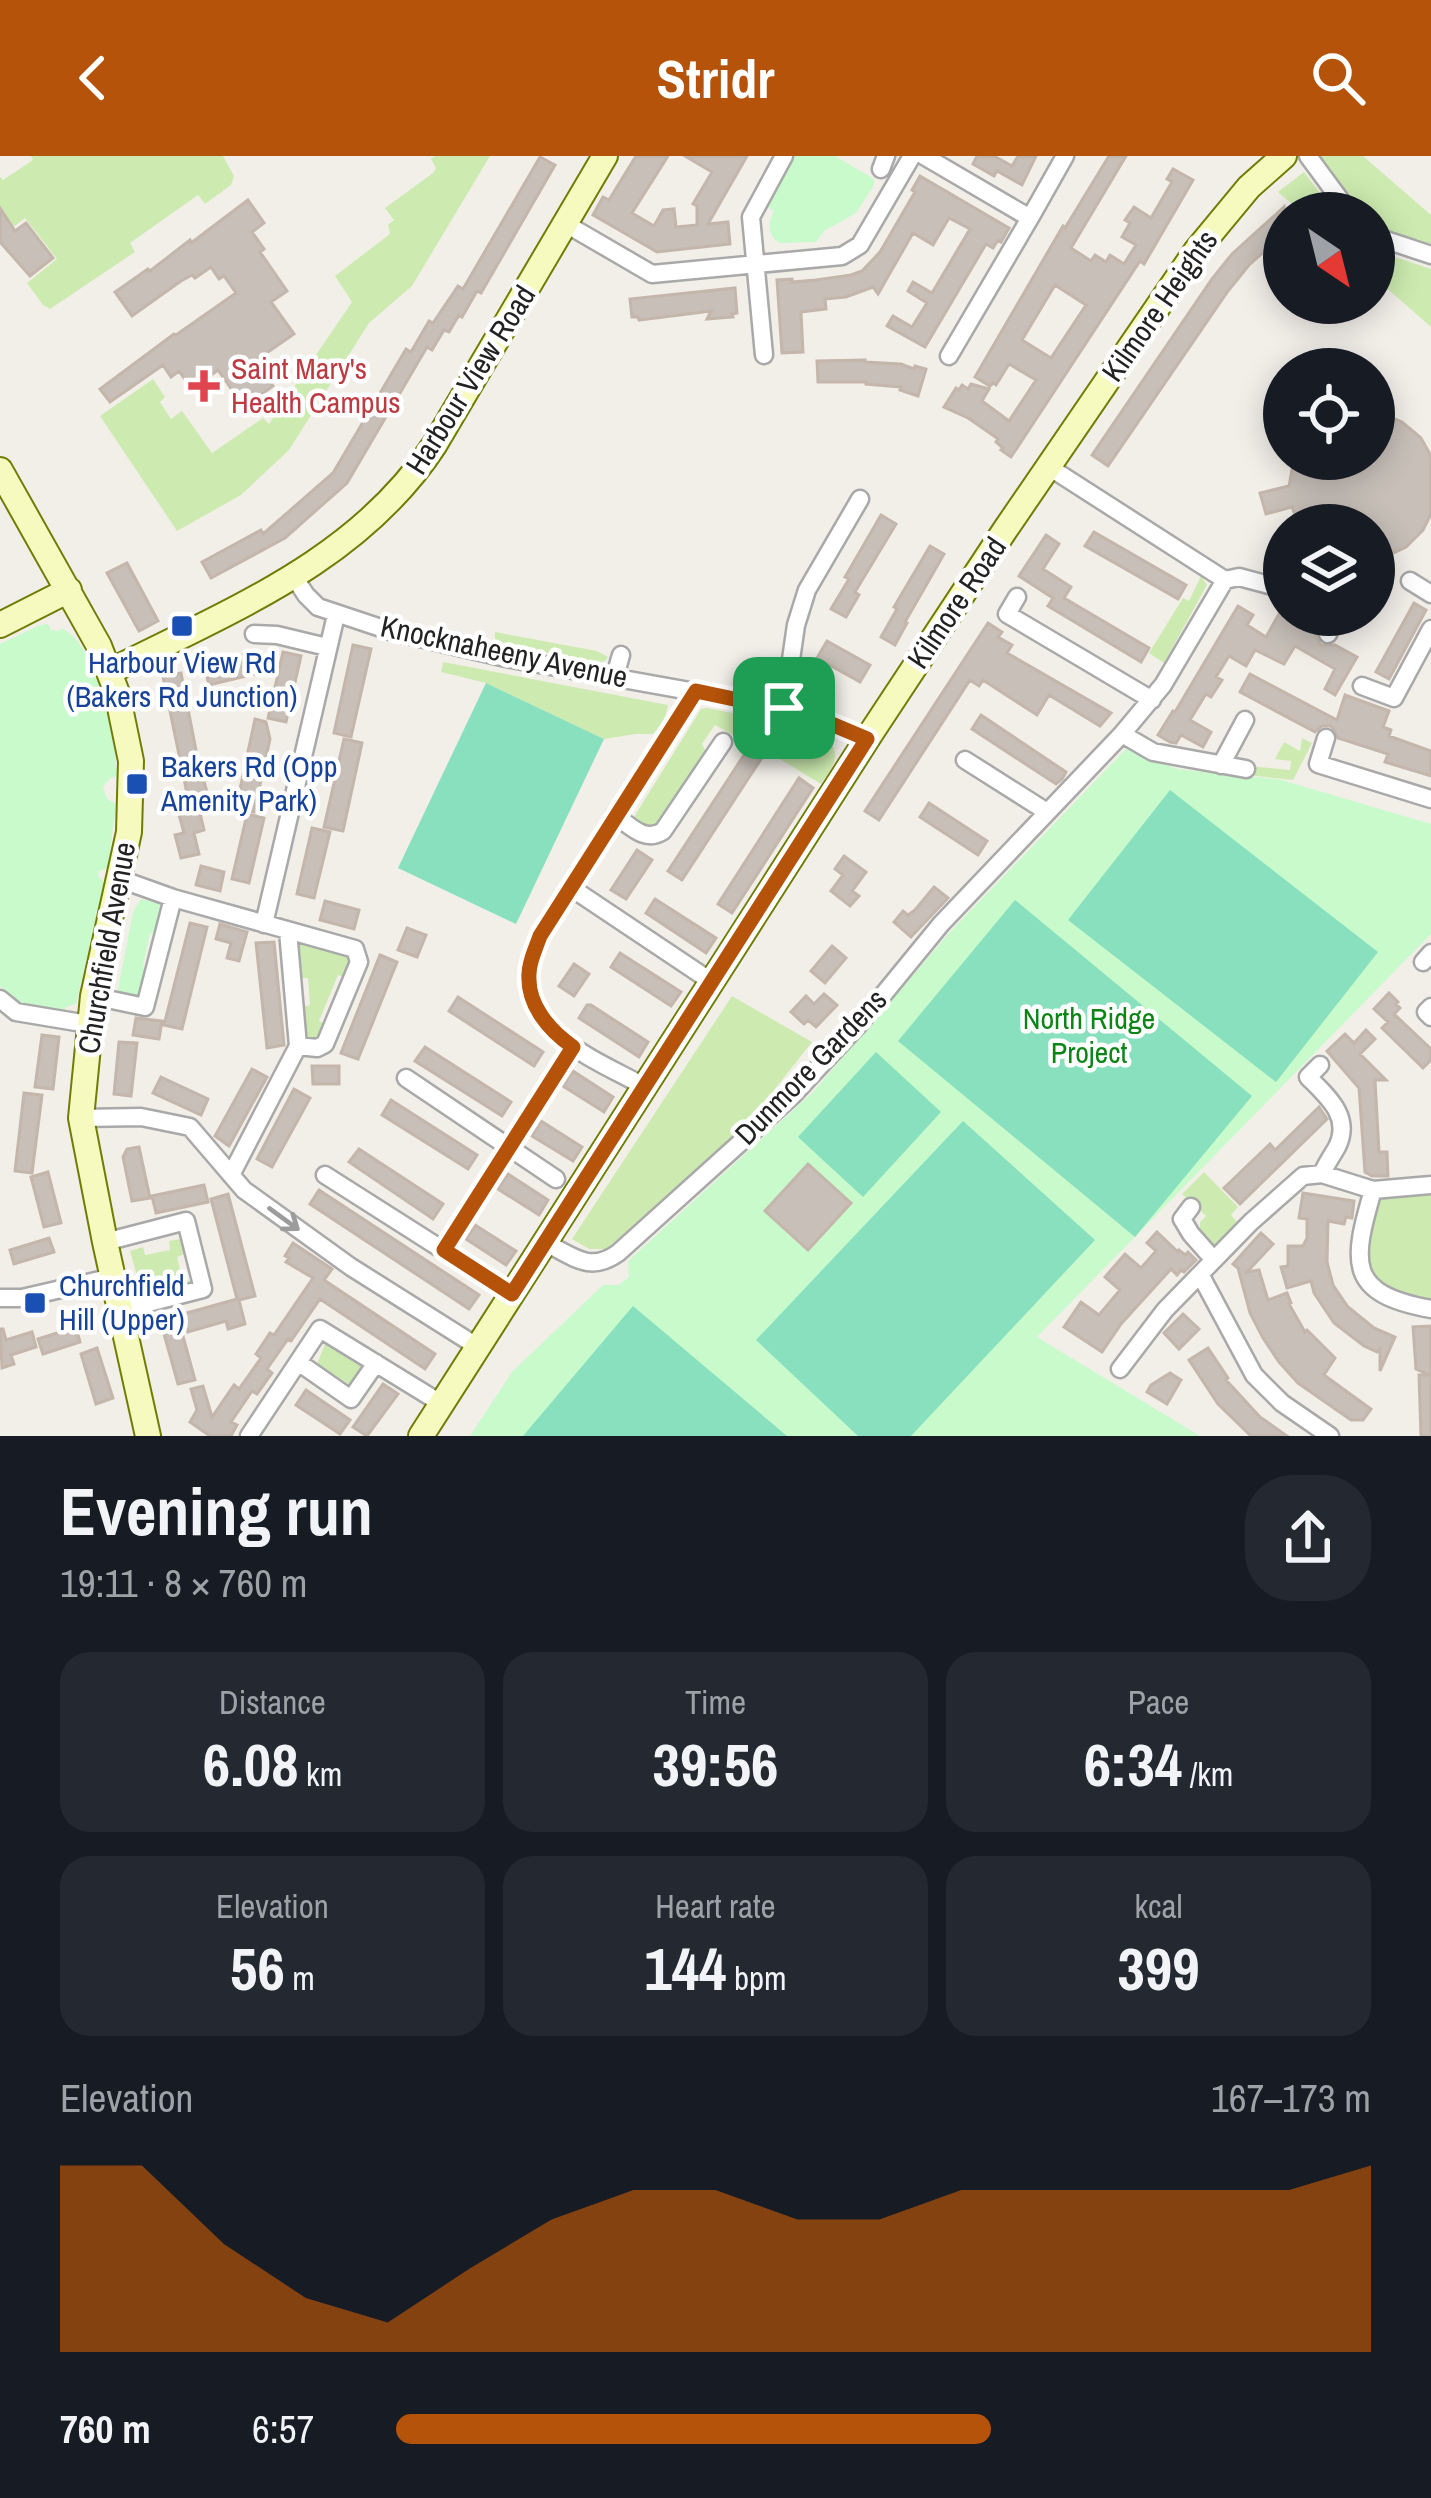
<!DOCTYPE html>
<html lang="en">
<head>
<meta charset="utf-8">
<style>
	body { margin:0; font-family:"Archivo Narrow",sans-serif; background:#242831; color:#f1f3f6; height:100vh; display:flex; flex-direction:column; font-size:45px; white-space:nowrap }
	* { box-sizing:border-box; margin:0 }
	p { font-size:39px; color:#9ea1a6 }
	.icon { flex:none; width:66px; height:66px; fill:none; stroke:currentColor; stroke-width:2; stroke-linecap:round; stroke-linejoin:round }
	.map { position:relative; height:1280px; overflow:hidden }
	.side { display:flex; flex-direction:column; background:#171b24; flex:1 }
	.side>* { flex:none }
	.needle { width:78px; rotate:145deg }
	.controls { position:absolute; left:1263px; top:36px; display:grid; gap:24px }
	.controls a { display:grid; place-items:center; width:132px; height:132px; border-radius:50%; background:#171b24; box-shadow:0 6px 30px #0003; font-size:60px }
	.pin { position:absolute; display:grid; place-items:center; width:102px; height:102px; color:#fff; margin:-51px; border-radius:24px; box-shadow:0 6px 18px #0006 }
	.round { display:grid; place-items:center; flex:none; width:126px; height:126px; border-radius:48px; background:#242831 }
	.overview { display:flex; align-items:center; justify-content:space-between; height:204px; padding:0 60px }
	h1 { font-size:66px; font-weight:700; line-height:90px }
	.figures { display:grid; grid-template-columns:repeat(3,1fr); gap:18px; height:204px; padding:12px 60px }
	.figures div { display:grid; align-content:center; border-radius:30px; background:#242831; text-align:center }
	.figures b { font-size:60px; font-weight:700 }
	.figures small { font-size:33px; font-weight:400 }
	.figures p { font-size:33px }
	.chart { height:336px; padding:24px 60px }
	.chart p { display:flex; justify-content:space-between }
	.chart svg { width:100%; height:216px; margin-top:12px; fill:#b45309; opacity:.7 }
	ul { padding:0 60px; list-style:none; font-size:39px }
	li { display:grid; grid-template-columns:192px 144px 1fr; align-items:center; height:90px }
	li i { height:30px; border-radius:15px; background:#b45309 }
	header { display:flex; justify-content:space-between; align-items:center; height:156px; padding:0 60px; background:#b45309; color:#fff; font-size:54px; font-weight:700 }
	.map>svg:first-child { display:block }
	.grass { fill:#cdebb0 }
	.park { fill:#c8facc }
	.pitch { fill:#88e0be }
	.building { fill:#c7bfb8; stroke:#c4b6ab; stroke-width:3; fill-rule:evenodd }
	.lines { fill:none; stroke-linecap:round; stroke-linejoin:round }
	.street-casing { stroke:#a9a9a9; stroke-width:21 }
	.secondary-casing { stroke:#707d05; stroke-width:28 }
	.street { stroke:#fff; stroke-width:16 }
	.secondary { stroke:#f7fabf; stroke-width:24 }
	.oneway { stroke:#9c9c9c }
	.route-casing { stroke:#fff; stroke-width:24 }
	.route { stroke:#b45309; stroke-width:15 }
	.health-dot { fill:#e0444e; stroke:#fff; stroke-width:4.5 }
	.transit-dot { fill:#1a4fb4; stroke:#fff; stroke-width:4.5 }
	.labels { text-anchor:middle; stroke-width:9; stroke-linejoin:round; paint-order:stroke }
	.street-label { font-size:30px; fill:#222; stroke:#fff }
	.health-label { font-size:30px; fill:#be3a42; stroke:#fff; text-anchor:start }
	.transit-label { font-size:30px; fill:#164399; stroke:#fff; text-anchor:start }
	.park-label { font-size:30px; fill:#0c8416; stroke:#fff }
</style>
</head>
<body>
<header><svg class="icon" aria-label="back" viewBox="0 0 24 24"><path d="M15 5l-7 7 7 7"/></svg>Stridr<svg class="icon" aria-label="search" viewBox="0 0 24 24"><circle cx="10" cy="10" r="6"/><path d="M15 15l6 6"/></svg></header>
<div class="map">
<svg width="1431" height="1280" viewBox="0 0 1431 1280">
	<rect width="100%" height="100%" fill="#f2efe9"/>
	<!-- grass -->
	<path class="grass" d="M31,0h192l11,20 -3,9 -26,19 -7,-9 -68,48 5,9 -85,57 -7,-4 -16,-22 30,-24 -32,-41 -25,19v-13l7,-6 -7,-11v-30l3,3 30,-20z
		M435,0h55l-78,130 -43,37 -80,127 -48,45 -64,36 -77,-115 53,-37 12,18 -5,5 11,17 11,-8 30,42 51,-35 6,6 83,-122 -17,-26 55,-42 -2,-9 6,-5 -9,-12 48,-35 3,-5 -5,-9z
		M1322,0h41l68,59v31l-54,-17 -3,-4v-12h-10l-44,-56z
		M1304,16l31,41h-33l-24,-21z
		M1374,94l57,19v58l-57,-50z
		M1201,420l6,9 -43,78 -15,-10 34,-55 6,3z
		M495,476l102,19 11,6 -3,4 -7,1 -93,-17 -10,-6z
		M443,506l225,43 -4,16 -11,13h-17l-32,5 -118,-56 -45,-11z
		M707,552l41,8 -13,20 -20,-11 -13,19 4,8 -44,67 -9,9 -12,-2 -7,-9 67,-108z
		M755,562c22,4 84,9 80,40 -2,10 -9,18 -14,26l-79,-48z
		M1302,582l10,5 -19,37 -45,-5 1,-9 41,4 1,-9 -16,-2 9,-17 16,9z
		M300,785l53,16 -5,21 -10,-3 -19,46 9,4 -7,15 -14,-1 -3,-4 -4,-27 10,-3 -2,-27h-10l-2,-34z
		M732,840l80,46 -37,47v12l-168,148h-18l-17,-10z
		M1204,1016l34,35 -7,8 8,9 -26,26 -13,-13v-15l6,-6 -24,-22z
		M1431,1037v106c-13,2 -24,-1 -37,-7 -40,-17 -25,-60 -17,-94z
		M181,1083l4,15 -8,3 6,24 9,-1 2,7 -15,5 -3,-6 -34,8 -12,-43 13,-4 2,8 25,-5 -1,-9z
		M330,1187l35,22 -13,21 -35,-22 8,-20z"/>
	<!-- park -->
	<path class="park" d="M795,0h40l39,23v6l-18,28 -32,18 -8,11 -37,1c-12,-8 -11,-21 -5,-32l-9,-5z
		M48,468l3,6 8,1 3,-3c23,14 30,37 39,62l-6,9 9,5 8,25 5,47 -7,2 -7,9 4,12 9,5 -8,64 -9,3 -1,5 6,6 -28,122 -10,3 -2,6 -41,-7 -23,-20v-342l40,-19z
		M1126,593l51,20 101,10 153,45v110l-394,403 163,99h-730l42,-64 91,-87h16l10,-8 -1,-16 186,-170 136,-159z
		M141,743l21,5 -3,31 -9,-2 -7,34 8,3 -8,30 -26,-5 16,-83z"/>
	<!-- pitch -->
	<path class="pitch" d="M486,527l118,56 -88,185 -118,-56z
		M1170,634l208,162 -102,130 -208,-162z
		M1015,744l237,196 -117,141 -237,-196z
		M876,896l65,60 -78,85 -65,-60z
		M963,965l132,119 -184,196h-53l-102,-96z
		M633,1150l154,130h-264z"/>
	<!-- building -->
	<path class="building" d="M636,0h32l-36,57 22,13 9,-16 11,-1 2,18 21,-2v-19l-4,-2 19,-32 -27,-16h62l-39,68 20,-2 2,22 -73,8 -64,-37 10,-18 6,3z
		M977,0h17l18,10 6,-10h18l-14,29 -25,-14 -3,5 -21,-12z
		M1109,0h17l-55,92 20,13 4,-6 11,7 4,-7 14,9 12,-19 -14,-8 8,-14 -5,-3 9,-13 17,11 21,-36 -5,-3 6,-10 20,11 -49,84 -4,-3 -129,196 -10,-7 2,-2 -7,-6 2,-3 -4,-3 -26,-18 -24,-11 12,-19 3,2 3,-5 6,4 3,-5 18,5 -7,12 27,20 27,-41 -27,-16 -13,21 -3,-2 -3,3 -15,-9 88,-151 2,2zM1055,129l31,20 -35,53 -29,-18z
		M540,1l15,8 -74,128 -4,-2 -15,26 -3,-2 -10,17 -5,-2 -12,20 -5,-3 -80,136 -62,55 -74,40 -9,-16 59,-32 2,4 70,-61 73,-124 5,3 18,-31 4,2 25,-37 5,3z
		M920,20l89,52 -8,14 -3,-2 -5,8 -7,-4 -61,103 -38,-21 6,-10 19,11 15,-24 -19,-12 5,-9 19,11 38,-64 -21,-11 -16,27 -20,-12 -35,61 -5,-7 -27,10 -21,2 1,10 -25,3 2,40 -21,1 -5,-73 15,-1v3l24,-2 35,-5 11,-4 18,-19 35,-60 -3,-2z
		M248,44l16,23 -12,9 12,17 -4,3 27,39 -16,11 23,32 -39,27 18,25 -29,21 -26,-37 -26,19 -13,-18 -8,6 -8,-12 -53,37 -10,-13 74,-55 2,1 60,-42 -12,-17 -5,3 -8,-12 -16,11 -3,-3 -11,6 -49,35 -17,-24 33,-23 2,2 40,-31 1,3z
		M1284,51v27l-35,31 -21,26 -120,175 -16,-11 120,-176 20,-25z
		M0,52l15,23 11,-8 27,35 -23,18 -30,-34z
		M735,132l2,25 -5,1 1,3 -26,2 4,-8 -72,9 -1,-3h-6l-2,-18z
		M865,204v2l36,2 13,5 1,-3 11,3 -8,27 -18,-6 1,-3 -35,-3v-2h-48l-1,-21z
		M1374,254l28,12 19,16 10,18v58l-8,16 -17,17 -23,11 -9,1v-34h-75l-7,-18 -26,7 -6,-21 29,-7 5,-27h80z
		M881,359l15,9 -41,68 4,3 -13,22 -15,-8 18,-30 -4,-2z
		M1094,376l92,53 -8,14 -93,-53z
		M1046,379l13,9 -16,25 28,18 -7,11 85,50 -8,14 -93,-56 5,-8 -34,-22z
		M930,390l14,8 -39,68 2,1 -12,22 -14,-8 16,-28 -3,-2z
		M127,407l31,58 -19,10 -32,-58z
		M1414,447l12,7 -37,69 -13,-7z
		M1238,450l15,9 -6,10 19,12 13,-23 36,19 6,12h14l22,12 -22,38 -10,-6 10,-20 -40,-23 -11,18 -29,-14 -9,16 -17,-10 -13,21 6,3 -11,17 -5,-3 -16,26 21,12 -8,15 -22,-12 -5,8 -6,-1 -12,-7 15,-24 2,1z
		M988,467l14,9 -4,5 14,8 -5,8 104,60 -11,13 -51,-31 -12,20 -54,-35 -4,6 -9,-6 -91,140 -14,-9z
		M827,485l43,24 -10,17 -43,-24z
		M353,489l18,4 -20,88 -17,-4z
		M283,496l18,4 -15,66 -18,-4z
		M250,497l5,21 -46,11 -5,-21z
		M181,517l21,108h2l7,26 -12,2 5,21 -10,3 5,21 -18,4 -6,-23 9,-2 -6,-22 12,-3 -27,-131z
		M1250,518l87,46 8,-25 44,16 -6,16 8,3 -2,6 42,15v25l-46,-14 3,-8 -50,-16 -7,-12h-9l-7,6 -75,-40z
		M981,559l85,57 -4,7 -6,5 -84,-55z
		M255,563l11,3 4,17 -16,73 -18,-4z
		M344,583l18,4 -19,88 -19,-4z
		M750,590l13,10 -81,124 -14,-9z
		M799,622l14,10 -81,125 -14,-9z
		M929,647l58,38 -9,14 -58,-38z
		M247,658l17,4 -15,65 -17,-4z
		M312,672l18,4 -16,66 -17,-4z
		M637,694l15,10 -26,39 -15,-9z
		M844,700l22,16 -14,19 7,5 -9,10 -19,-15 12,-16 -8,-6z
		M201,710l23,6 -4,19 -24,-6z
		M934,731l14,11 -37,39 -17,-15 9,-11 5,4 7,-5z
		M655,743l61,39 -10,15 -60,-40z
		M325,745l34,9 -5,19 -34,-9z
		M190,767l17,4 -25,102 -18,-4z
		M220,768l27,8 -8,29 -12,-3 4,-15 -15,-4z
		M407,772l19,7 -9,22 -19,-7z
		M274,786l10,103 -17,3 -11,-105z
		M832,790l14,12 -21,25 -14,-12z
		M620,797l61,39 -10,14 -60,-39z
		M380,799l17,7 -39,97 -17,-6z
		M574,808l15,10 -15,22 -15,-10z
		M1389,837l9,9 -2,2 4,4 -6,6 37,35v11l-8,8 -41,-40 6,-6 -14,-13z
		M824,838l13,11 -21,22 -8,-7 -4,4 -13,-12 15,-16 8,8z
		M458,841l85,55 -9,14 -85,-55z
		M587,849h4l57,37 -9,15 -60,-39z
		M136,862l26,3 -3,18 -26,-4z
		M1366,874l9,9 -15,15 26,26h-11l4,72h8l1,24h-16l-7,-4 -6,-84 -32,-37 18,-17 9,9z
		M42,879l17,2 -6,52 -18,-2z
		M119,886l18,1 -6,53 -17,-2z
		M425,891l86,55 -9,14 -87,-55z
		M312,910h27v18h-26z
		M252,913l15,8 -38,69 -14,-10z
		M573,915l40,26 -9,15 -41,-26z
		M161,921l47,22 -7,16 -48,-22z
		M294,933l16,9 -38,69 -15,-8z
		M24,937l18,2 -10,78 -17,-2z
		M391,944l86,55 -9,14 -86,-54z
		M1319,951l8,12 -87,85 -16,-16 46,-44 5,6z
		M541,965l41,26 -9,14 -41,-25z
		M139,991l11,51 -18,3 -9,-44 4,-8z
		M359,993l84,55 -10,15 -84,-57z
		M808,1008l43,39 -43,47 -43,-39z
		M48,1016l13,51 -17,4 -13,-50z
		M508,1018l40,26 -9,15 -41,-26z
		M204,1029l4,17 -52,11 -4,-17z
		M319,1034l160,105 -10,14 -159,-105z
		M1303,1037l51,8 -2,17 -6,-1 -2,7 -16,-3 -1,41 6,23 15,22 26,21 21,9 -15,34v-22l-3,3 -13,-6 -30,-23 -20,-30 -3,-12 -24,7 -6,-21 7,-1v-20h15l4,-8v-19l-8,-1z
		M228,1038l27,102 -16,4 6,24 -17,5 -2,-8 -38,11 -5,-18 54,-15 -26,-100z
		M475,1069l41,26 -10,14 -40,-26z
		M1157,1076l21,20 1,-2 6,5 3,-3 8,8 -12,12 -3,-2 -4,5 -6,-6 -50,55 -19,28 -38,-25 17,-25 18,13 21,-25 -15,-13 20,-23 16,14 15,-17 -9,-8z
		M1261,1077l12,11 -26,28 12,-2 9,30 19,-7 4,10 -2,1 16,28 2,-2 28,28 -11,17 47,34 -8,11h-12l-53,-37 -19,-21 -16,-24 -13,-25 -12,-45 -5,-4z
		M49,1082l5,14 -40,12 -4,-14z
		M293,1087l39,26 -8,11 111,74 -10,15 -105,-70 -29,42 -3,-2 -21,30 5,4 -15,21 -5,-3 -21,31 6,3 -6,11h-21l-20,-14 7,-12 -6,-21 12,-3 9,31 22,-32 5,4 22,-31 -5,-4 14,-21 4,2 39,-57 -27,-16 3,-4 -4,-2z
		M1183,1158l16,15 -20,20 -15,-16z
		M1431,1170v110h-10l-2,-61h10l-13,-6 -3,-42z
		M76,1171l4,15 -37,12 -5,-15z
		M0,1173h3l3,11 26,-8 4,15 -25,8 3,9 -12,4z
		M181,1173l14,51 -17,4 -14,-50z
		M97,1192l16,50 -17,6 -15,-50z
		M1208,1192l20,30 -2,2 34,37 27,19h-36l-33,-32 -29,-44z
		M1170,1217l11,7 -14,24 -20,-12 4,-7z
		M383,1228l15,10 -31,42 -14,-9z
		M306,1234l44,30 -10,14 -44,-29z"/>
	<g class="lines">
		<!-- street casing -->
		<g class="street-casing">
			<path id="street" d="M924,0l106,62 35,-62
				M1308,0l42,57
				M881,13l5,-13
				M566,68l86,50 190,-18 18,-11 52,-89
				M1374,80l57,19
				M764,199l-13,-138 33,-61
				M949,200l81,-138
				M294,421l12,18 12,12 72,24 116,27 278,50 26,7 57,24
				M1225,424l14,-3 45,12
				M1410,425l21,13
				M1017,441l-10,17 145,86
				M254,478l23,1 50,12
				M1328,478l8,-16 -6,-3
				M615,520l6,-21
				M1362,530l32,12 37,-69
				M784,552l12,-83 11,-35 53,-91
				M1122,578l31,18 93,17
				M1326,582l-8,26 113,35
				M965,604l82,52
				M1221,609l24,-45
				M615,659c15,11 30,28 48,16l60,-89
				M120,723l53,19 182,51 4,13 -34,82 -8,4 -19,-2
				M570,731l142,95
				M264,768l72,-309
				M1423,806l8,-9
				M93,840l52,11 28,-109
				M0,843l16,13 72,12
				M1431,851l-5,5 5,5
				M1320,909l-12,12c20,20 44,40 29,70 -5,9 -11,17 -15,27
				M406,922l150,101
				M645,931c-44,-25 -120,-52 -116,-114 1,-13 7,-25 11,-37l156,-245
				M81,962l60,-1 49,10 54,63 107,77 127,80
				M231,1019l67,-129 -10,-115
				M325,1019l187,119
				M1373,1034c-21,72 -27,104 58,119
				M1191,1051l-9,12 9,15 23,26
				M105,1086l81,-21 17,68 -82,21
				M546,1087c28,14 44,30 72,10l174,-157 68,-73 81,-99 181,-190 41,-49 62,-105 -176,-113
				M444,1094l129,-203
				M1201,1120l53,99 28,28 48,33
				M0,1142h22l91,-21
				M298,1206l53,37 25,-36
				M1120,1213l45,-59 86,-88 52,-46 19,-2 51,16 58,-5
				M249,1280l71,-107 122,75"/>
		</g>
		<!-- secondary casing -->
		<g class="secondary-casing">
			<path id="secondary" d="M0,314l99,176 18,47 14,68 -2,71 -36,164 -12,122 24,124 43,194
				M0,469l69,-35
				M109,516c120,-61 250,-111 326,-228l170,-288
				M421,1280l450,-703 134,-203 191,-279 53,-64 35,-31"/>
		</g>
		<!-- street -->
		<use href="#street" class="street"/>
		<!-- secondary -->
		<use href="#secondary" class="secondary"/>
	</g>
	<!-- one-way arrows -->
	<defs><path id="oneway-shaft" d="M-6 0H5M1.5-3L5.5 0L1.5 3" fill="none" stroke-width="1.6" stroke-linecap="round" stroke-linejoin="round" transform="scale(3)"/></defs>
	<use class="oneway" href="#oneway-shaft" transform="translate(284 1063) rotate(36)"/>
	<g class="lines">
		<!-- route casing -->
		<g class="route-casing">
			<path id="route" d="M696,535l114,24 57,24 -355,555 -68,-44 129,-203c-24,-17 -46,-42 -44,-73 0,-13 7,-26 11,-38z"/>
		</g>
		<!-- route -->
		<use href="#route" class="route"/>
	</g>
	<!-- markers -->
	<path class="health-dot" d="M198 212h12v12h12v12h-12v12h-12v-12h-12v-12h12z"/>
	<g class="transit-dot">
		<rect x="170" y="458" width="24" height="24" rx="6"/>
		<rect x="125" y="616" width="24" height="24" rx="6"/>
		<rect x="23" y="1135" width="24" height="24" rx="6"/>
	</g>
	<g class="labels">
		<!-- street labels -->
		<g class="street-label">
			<text transform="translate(1160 150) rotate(-55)" y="10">Kilmore Heights</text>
			<text transform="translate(471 224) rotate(-58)" y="10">Harbour View Road</text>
			<text transform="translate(957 447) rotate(-56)" y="10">Kilmore Road</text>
			<text transform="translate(504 496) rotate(12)" y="10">Knocknaheeny Avenue</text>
			<text transform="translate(107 792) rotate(-80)" y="10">Churchfield Avenue</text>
			<text transform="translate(811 911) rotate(-46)" y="10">Dunmore Gardens</text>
		</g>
		<!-- health labels -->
		<g class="health-label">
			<text x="231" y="223">Saint Mary's<tspan x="231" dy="34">Health Campus</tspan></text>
		</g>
		<!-- transit labels -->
		<g class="transit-label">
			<text x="182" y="517" text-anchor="middle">Harbour View Rd<tspan x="182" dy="34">(Bakers Rd Junction)</tspan></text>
			<text x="161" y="621">Bakers Rd (Opp<tspan x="161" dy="34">Amenity Park)</tspan></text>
			<text x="59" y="1140">Churchfield<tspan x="59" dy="34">Hill (Upper)</tspan></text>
		</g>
		<!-- park labels -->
		<g class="park-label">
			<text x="1089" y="873">North Ridge<tspan x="1089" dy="34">Project</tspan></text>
		</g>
	</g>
</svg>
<div class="controls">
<a><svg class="needle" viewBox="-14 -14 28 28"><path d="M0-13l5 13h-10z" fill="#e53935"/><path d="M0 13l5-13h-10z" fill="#9ea1a6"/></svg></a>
<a><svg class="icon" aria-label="locate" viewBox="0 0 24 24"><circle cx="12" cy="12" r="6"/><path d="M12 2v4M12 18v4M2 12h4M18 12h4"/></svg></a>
<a><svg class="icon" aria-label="layers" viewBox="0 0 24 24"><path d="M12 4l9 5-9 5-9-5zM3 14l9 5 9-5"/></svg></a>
</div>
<div class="pin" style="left:784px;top:552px;background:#1e9e55"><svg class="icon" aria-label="arrive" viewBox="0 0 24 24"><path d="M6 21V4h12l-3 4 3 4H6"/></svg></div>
</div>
<section class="side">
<div class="overview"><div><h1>Evening run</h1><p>19:11 · 8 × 760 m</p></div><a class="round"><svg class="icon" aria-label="share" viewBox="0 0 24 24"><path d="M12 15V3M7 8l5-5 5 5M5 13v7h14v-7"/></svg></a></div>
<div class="figures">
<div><p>Distance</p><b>6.08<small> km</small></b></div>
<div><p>Time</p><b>39:56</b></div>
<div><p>Pace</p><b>6:34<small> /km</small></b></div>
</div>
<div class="figures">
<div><p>Elevation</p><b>56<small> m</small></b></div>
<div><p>Heart rate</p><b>144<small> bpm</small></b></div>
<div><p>kcal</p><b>399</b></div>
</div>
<div class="chart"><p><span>Elevation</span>167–173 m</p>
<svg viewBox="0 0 160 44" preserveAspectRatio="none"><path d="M0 44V6L10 6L20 22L30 33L40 38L50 27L60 17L70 11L80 11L90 17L100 17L110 11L120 11L130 11L140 11L150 11L160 6V44z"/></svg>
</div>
<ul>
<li><b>760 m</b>6:57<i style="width:61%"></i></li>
</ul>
</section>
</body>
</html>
